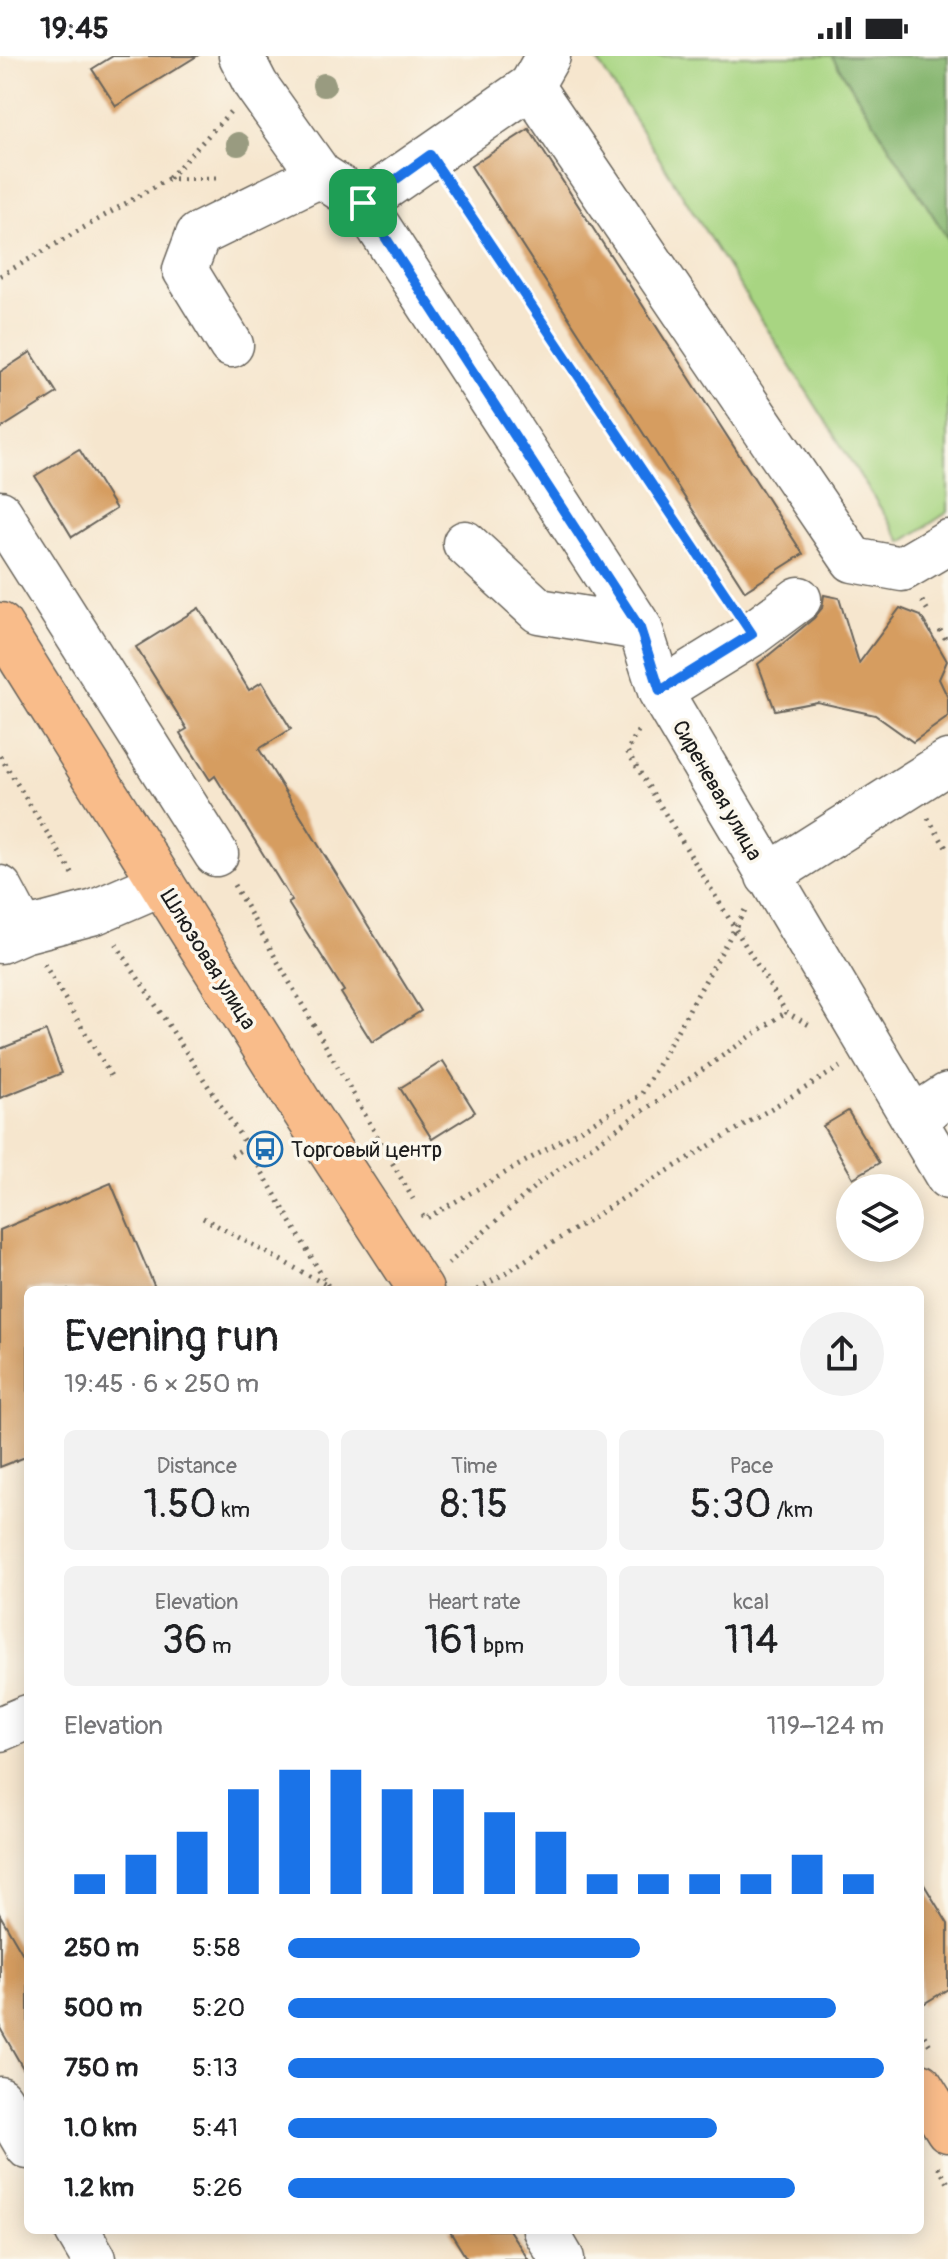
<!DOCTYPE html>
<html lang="en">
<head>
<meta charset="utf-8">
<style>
	body { margin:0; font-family:Pangolin,sans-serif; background:#f2f2f2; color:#202124; height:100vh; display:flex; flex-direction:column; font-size:30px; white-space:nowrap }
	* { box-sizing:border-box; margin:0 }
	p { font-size:26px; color:#757577 }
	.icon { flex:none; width:44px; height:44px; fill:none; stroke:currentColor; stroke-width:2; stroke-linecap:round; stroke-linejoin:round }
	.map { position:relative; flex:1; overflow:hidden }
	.sheet { position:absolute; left:24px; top:1230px; width:900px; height:948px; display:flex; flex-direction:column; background:#fff; border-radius:12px; box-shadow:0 4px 20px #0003 }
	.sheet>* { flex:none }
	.fabs { position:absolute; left:836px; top:1118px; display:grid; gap:16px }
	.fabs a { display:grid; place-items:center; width:88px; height:88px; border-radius:50%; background:#fff; box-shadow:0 4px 20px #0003; font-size:40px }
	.pin { position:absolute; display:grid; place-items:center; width:68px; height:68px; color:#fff; margin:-34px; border-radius:16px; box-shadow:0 4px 12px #0006 }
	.round { display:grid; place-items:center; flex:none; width:84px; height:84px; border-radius:42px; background:#f2f2f2 }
	.summary { display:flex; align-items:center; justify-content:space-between; height:136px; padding:0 40px }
	h1 { font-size:44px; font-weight:600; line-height:60px }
	.metrics { display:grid; grid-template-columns:repeat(3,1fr); gap:12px; height:136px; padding:8px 40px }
	.metrics div { display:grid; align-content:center; border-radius:12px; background:#f2f2f2; text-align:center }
	.metrics b { font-size:40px; font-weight:600 }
	.metrics small { font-size:22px; font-weight:400 }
	.metrics p { font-size:22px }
	.chart { height:224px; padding:16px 40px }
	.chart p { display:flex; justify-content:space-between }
	.chart svg { width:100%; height:144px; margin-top:8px; stroke:#1a73e8; stroke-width:6 }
	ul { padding:0 40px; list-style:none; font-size:26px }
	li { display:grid; grid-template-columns:128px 96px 1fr; align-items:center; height:60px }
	li i { height:20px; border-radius:10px; background:#1a73e8 }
	.status { display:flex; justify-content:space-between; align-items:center; height:56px; padding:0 40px; background:#fff; direction:ltr }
	.status svg { height:22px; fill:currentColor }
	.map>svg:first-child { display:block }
	.green { fill:#a8d582; stroke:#62784f; stroke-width:2 }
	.forest { fill:#86b670; stroke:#516946; stroke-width:2 }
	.building { fill:#d69d60 }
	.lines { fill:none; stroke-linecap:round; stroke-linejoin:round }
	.minor-casing { stroke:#68635a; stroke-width:47 }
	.major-casing { stroke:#68635a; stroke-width:47 }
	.path { stroke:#68635a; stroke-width:5; stroke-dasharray:2 6; stroke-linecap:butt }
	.minor { stroke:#fff; stroke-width:44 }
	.major { stroke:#f9bc8a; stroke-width:44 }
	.tree { fill:#999b80 }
	.route-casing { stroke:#fff; stroke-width:16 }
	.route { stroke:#1a73e8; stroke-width:10 }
	.labels { text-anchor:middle; stroke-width:7; stroke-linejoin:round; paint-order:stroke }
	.street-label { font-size:22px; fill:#1c1c1c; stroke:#fbf7ec }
	.poi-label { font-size:22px; fill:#1c1c1c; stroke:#fbf7ec; text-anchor:start }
</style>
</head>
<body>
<div class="status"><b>19:45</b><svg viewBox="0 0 49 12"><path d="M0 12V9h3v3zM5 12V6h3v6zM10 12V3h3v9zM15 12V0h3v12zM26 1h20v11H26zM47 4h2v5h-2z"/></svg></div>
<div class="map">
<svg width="948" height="2203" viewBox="0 0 948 2203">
	<rect width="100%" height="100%" fill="#fbf7ec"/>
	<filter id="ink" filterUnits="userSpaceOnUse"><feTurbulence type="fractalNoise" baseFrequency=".0125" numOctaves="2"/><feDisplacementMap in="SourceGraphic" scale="16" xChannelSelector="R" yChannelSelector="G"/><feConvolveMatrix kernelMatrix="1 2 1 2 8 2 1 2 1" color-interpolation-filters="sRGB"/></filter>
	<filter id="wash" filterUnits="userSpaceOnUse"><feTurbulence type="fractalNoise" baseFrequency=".006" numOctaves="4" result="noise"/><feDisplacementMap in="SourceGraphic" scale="32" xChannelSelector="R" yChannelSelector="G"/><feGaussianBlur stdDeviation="1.8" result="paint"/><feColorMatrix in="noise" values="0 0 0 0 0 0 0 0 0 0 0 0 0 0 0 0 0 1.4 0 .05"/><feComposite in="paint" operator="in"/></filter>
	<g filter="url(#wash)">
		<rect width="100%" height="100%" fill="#f6e6ce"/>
		<!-- green -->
		<path class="green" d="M603,0h229l116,183v273l-46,30 -305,-482z"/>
		<!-- forest -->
		<path class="forest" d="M832,0h116v183z"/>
		<g id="blocks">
			<!-- building -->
			<path class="building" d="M113,0h84l-81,50 -24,-37z
				M529,73l274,425 -58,37 -274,-425z
				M31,296l26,41 -57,36v-57z
				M79,393l37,60 -44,28 -37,-61z
				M824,539l15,3 20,65 41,-55 21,8 26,45 -8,18 9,19v19l-35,25 -38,-27 -58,-13 -42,8 -17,-46 56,-46 8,-10z
				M199,552l50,82 13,-8 29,47 -32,20 162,262 -49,31 -31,-49 3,-2 -56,-88 4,-2 -77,-125 -5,4 -30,-47 7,-4 -51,-82z
				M46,975l16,42 -62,25v-49z
				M443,1005l32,51 -43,27 -32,-51z
				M848,1055l31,52 -26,15 -30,-52z
				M111,1127l45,107h-128v166l-28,11v-237z
				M920,1822l28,46v65l-28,17z
				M0,1859l28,48v114l-28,-49z
				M449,2174h60l19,29h-61z"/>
		</g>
	</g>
	<g filter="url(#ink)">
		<use href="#blocks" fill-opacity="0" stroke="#68635a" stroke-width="2"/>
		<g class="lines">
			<!-- minor casing -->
			<g class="minor-casing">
				<path id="minor" d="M241,0l15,29 64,90 43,28 277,425 20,63 288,486
					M531,30l322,474 49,9 46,-27
					M363,147l168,-117 17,-30
					M231,289l-46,-75 13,-35 122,-60
					M0,457l216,341
					M465,487l74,68 101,17
					M660,635l92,-57 47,-35
					M768,820l180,-114
					M0,832l23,43
					M0,885l23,-10 72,-19 67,-29
					M913,1062l35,-23
					M0,1673l28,-12
					M0,2043l28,48
					M77,2174l17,29
					M545,2174l17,29"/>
			</g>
			<!-- major casing -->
			<g class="major-casing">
				<path id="major" d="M0,569l303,484 118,181
					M920,2029l28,45"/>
			</g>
			<!-- path -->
			<path class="path" d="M169,122l61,-66
				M452,130l279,417
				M0,220l168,-97 52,-1
				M922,545l6,10
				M940,574l8,13
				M638,675l-11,20 159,261 25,14
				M0,700l75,122
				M928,762l20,33
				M234,829l179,314
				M116,888l131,202 81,140
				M44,908l67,112
				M231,1100l16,-10
				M422,1159l3,4 216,-124 104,-185
				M203,1162l125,68 3,4
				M448,1208l92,-82 246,-170
				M478,1234l163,-103 199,-120
				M920,1973l11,18
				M938,2111l10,16"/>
			<!-- minor -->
			<use href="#minor" class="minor"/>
			<!-- major -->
			<use href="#major" class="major"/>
		</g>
		<!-- trees -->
		<g class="tree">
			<circle cx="324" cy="29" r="12"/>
			<circle cx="238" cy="88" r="12"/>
		</g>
	</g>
	<g class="lines" filter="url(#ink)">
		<!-- route casing -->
		<g class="route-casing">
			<path id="route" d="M430,99l322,479 -92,57 -20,-63 -277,-425z"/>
		</g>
		<!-- route -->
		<use href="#route" class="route"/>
	</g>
	<!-- icons -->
	<defs>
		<g id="bus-ring" transform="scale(1.8)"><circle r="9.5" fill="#fbf7ec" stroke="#1f6fb2" stroke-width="1.5"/><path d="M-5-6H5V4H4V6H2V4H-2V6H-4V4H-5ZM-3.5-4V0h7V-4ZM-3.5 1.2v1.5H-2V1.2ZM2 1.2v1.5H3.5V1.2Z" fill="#1f6fb2"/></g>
	</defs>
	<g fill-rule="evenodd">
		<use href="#bus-ring" x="265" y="1093"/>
	</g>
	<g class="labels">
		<!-- street labels -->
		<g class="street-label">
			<text transform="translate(718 734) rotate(60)" y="8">Сиреневая улица</text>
			<text transform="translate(209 903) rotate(58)" y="8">Шлюзовая улица</text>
		</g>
		<!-- poi labels -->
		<g class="poi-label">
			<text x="291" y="1101">Торговый центр</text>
		</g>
	</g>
</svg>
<div class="fabs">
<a><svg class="icon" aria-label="layers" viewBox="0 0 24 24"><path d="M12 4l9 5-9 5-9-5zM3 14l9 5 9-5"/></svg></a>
</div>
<div class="pin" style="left:363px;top:147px;background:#1e9e55"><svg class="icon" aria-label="arrive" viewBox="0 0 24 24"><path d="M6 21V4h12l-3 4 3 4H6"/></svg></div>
<section class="sheet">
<div class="summary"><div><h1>Evening run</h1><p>19:45 · 6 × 250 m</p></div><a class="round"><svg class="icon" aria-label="share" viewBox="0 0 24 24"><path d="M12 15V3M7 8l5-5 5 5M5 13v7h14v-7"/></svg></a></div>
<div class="metrics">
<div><p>Distance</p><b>1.50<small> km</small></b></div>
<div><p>Time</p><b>8:15</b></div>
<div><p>Pace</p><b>5:30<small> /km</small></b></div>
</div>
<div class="metrics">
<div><p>Elevation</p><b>36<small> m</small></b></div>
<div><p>Heart rate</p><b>161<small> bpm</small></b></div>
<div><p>kcal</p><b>114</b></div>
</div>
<div class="chart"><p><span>Elevation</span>119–124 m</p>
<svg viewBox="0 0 160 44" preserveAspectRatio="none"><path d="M5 44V38M15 44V32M25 44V25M35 44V12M45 44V6M55 44V6M65 44V12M75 44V12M85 44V19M95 44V25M105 44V38M115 44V38M125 44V38M135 44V38M145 44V32M155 44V38"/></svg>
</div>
<ul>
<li><b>250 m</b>5:58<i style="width:59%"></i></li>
<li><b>500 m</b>5:20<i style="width:92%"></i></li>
<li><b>750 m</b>5:13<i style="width:100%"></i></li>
<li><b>1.0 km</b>5:41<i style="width:72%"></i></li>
<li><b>1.2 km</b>5:26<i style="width:85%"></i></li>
</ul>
</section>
</div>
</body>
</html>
